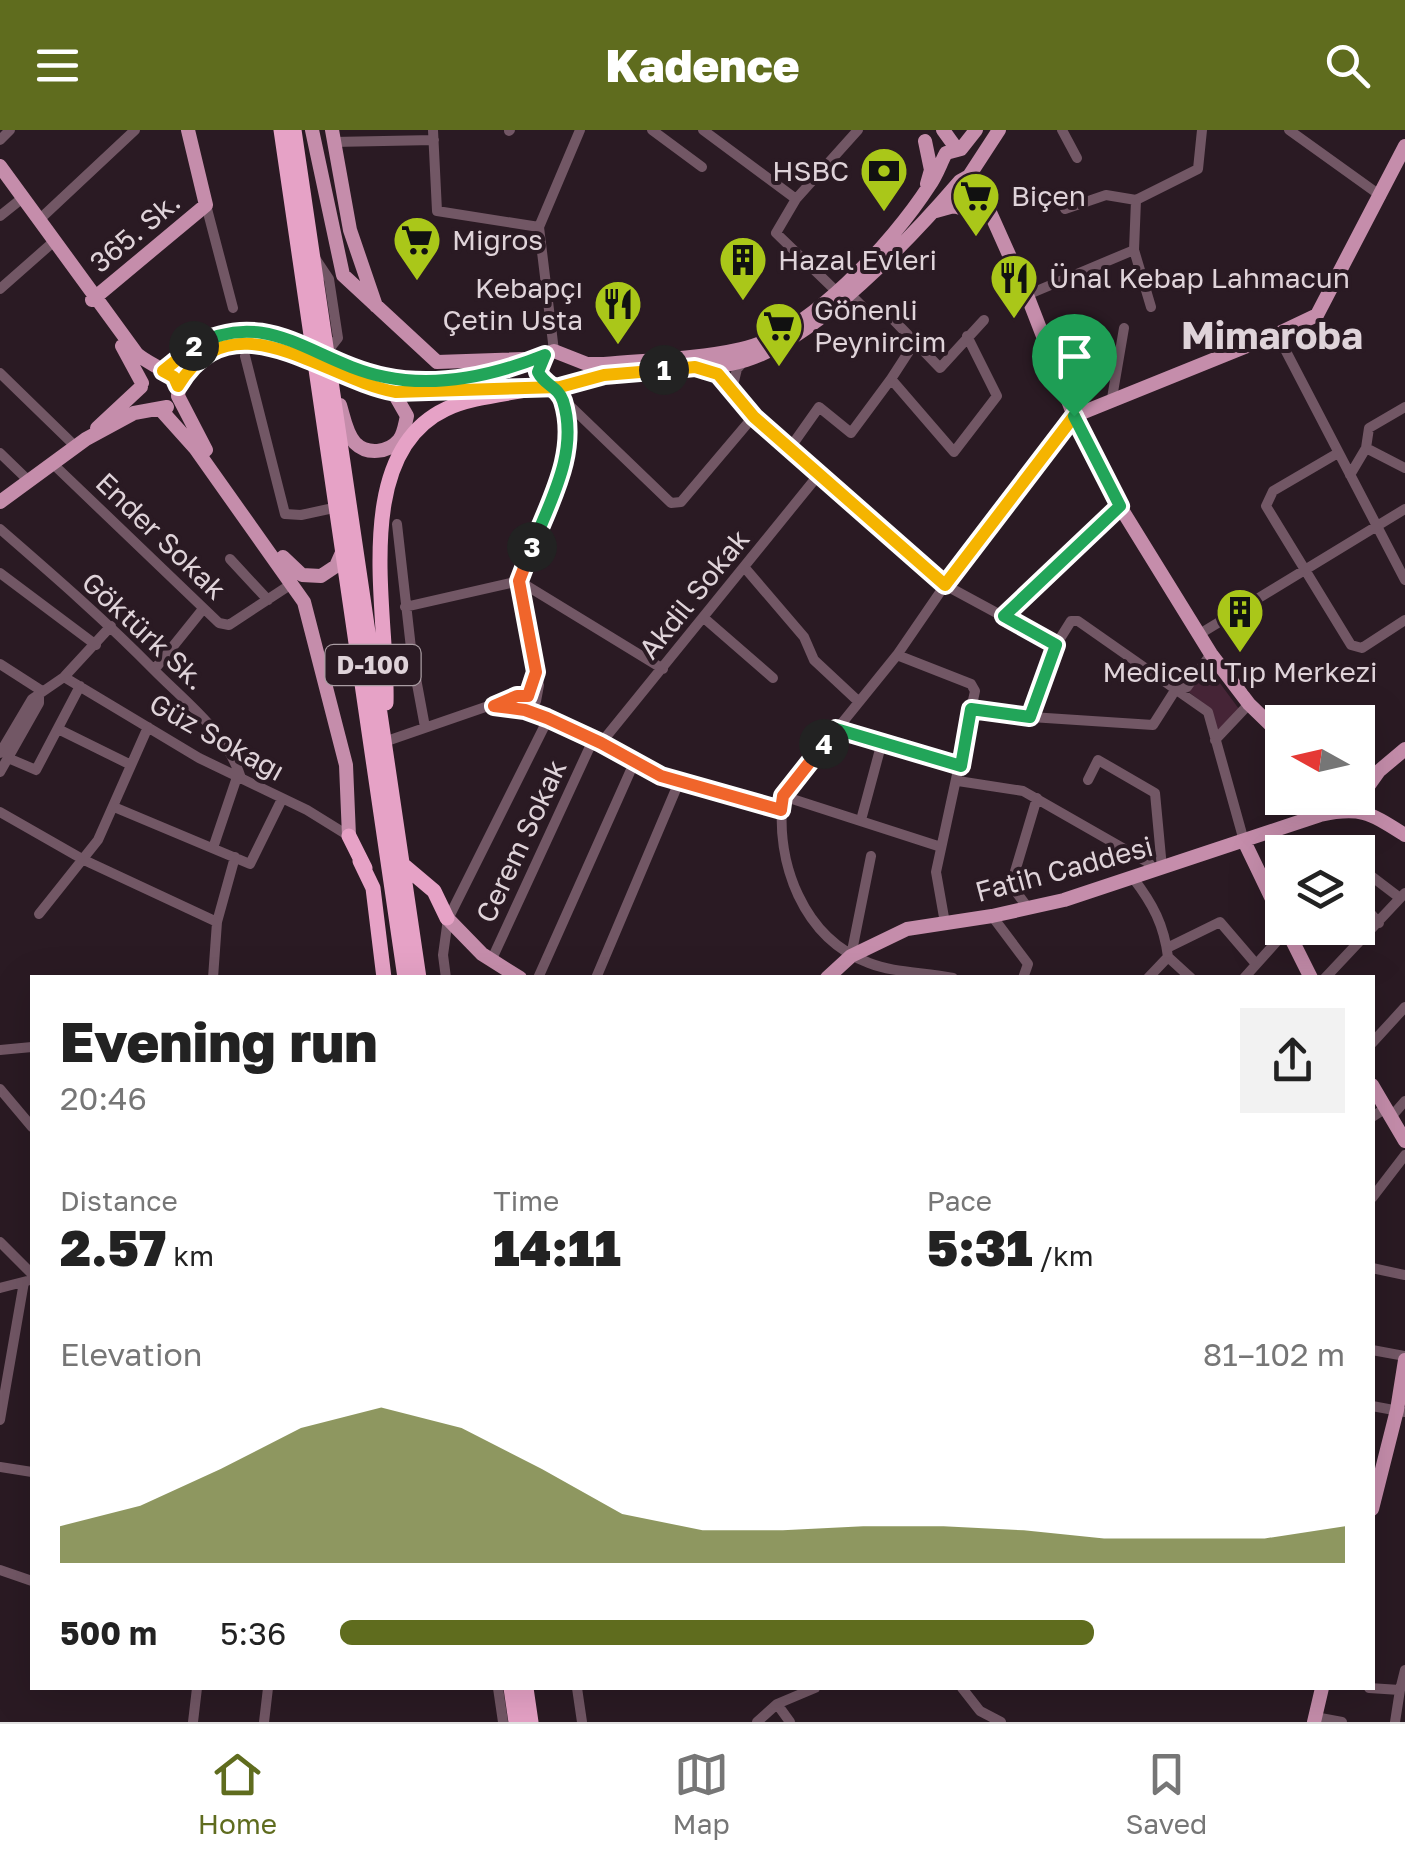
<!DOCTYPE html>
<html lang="en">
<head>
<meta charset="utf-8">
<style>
	body { margin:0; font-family:"Golos Text",sans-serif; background:#f2f2f2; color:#222; height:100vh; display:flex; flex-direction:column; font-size:38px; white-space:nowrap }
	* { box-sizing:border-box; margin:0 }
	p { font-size:32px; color:#767676 }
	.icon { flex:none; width:55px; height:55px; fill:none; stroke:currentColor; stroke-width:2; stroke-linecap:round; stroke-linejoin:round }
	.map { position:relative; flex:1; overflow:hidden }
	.sheet { position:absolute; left:30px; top:845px; width:1345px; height:715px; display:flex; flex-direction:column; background:#fff; border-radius:0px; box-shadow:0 10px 40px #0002 }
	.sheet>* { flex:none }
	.needle { width:65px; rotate:278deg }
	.tools { position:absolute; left:1265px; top:575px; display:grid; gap:20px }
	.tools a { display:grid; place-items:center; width:110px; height:110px; border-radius:0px; background:#fff; box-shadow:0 10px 40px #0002; font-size:50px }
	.pin { position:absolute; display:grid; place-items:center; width:85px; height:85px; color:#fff; margin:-102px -42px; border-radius:50% 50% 50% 0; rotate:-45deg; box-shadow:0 0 10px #0007 }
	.pin .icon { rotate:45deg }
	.km { position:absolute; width:50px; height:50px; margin:-25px; border-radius:50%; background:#222; color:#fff; font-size:28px; line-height:50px; text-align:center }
	.round { display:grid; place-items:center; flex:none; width:105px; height:105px; border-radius:0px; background:#f2f2f2 }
	.headline { display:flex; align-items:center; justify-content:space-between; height:170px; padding:0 30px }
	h1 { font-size:55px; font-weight:800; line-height:75px }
	.stats { display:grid; grid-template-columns:repeat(3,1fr); gap:15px; height:170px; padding:10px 30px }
	.stats div { display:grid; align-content:center }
	.stats b { font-size:50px; font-weight:800 }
	.stats small { font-size:28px; font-weight:400 }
	.stats p { font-size:28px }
	.chart { height:280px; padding:20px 30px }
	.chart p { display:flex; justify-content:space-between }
	.chart svg { width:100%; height:180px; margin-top:10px; fill:#5f6c1e; opacity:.7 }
	ul { padding:0 30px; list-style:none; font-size:32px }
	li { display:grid; grid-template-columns:160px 120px 1fr; align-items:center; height:75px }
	li i { height:25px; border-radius:12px; background:#5f6c1e }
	header { display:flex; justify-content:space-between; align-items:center; height:130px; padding:0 30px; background:#5f6c1e; color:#fff; font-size:45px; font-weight:800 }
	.dock { display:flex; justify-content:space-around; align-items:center; height:140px; border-top:2px solid #e0e0e0; background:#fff; font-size:28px; color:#767676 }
	.dock a { display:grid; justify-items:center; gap:5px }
	.dock .on { color:#5f6c1e }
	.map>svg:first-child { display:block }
	.green { fill:#452436 }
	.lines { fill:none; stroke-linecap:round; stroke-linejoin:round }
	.minor { stroke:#725765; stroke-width:10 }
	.major { stroke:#c58dab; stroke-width:14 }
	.highway { stroke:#e6a2c6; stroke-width:15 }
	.major-bridge { stroke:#c58dab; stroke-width:14 }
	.split-1-casing { stroke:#fff; stroke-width:20 }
	.split-2-casing { stroke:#fff; stroke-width:20 }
	.split-3-casing { stroke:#fff; stroke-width:20 }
	.split-4-casing { stroke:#fff; stroke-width:20 }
	.split-5-casing { stroke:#fff; stroke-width:20 }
	.split-1 { stroke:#f5b400; stroke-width:12 }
	.split-2 { stroke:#f5b400; stroke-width:12 }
	.split-3 { stroke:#22a559; stroke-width:12 }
	.split-4 { stroke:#f0652b; stroke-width:12 }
	.split-5 { stroke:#22a559; stroke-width:12 }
	.labels { text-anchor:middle; stroke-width:8; stroke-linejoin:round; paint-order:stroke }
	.shield { fill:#2a1a23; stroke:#a99ca2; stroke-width:2.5 }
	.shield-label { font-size:25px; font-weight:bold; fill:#dfd3d9 }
	.poi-label { font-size:28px; fill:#dfd3d9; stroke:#2a1a23; text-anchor:start }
	.street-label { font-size:28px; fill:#dfd3d9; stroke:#2a1a23 }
	.district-label { font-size:38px; font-weight:bold; fill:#dfd3d9; stroke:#2a1a23 }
</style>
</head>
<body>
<header><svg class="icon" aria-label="menu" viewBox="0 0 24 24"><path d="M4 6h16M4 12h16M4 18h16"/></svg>Kadence<svg class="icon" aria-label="search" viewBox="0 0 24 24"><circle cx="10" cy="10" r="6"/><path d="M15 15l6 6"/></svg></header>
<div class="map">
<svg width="1405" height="1592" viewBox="0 0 1405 1592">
	<rect width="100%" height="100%" fill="#2a1a23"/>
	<!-- green -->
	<path class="green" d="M1205,533l34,46 -22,22 -6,-21 -22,-18z"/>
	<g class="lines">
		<!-- minor -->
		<path class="minor" d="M433,0l4,81 102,16
			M652,0l50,37
			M703,0l93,69
			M1062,0l15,28
			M1289,0l92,66
			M509,1l1,-1
			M0,10l10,-10
			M333,12l101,-2
			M1136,70l62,-31 4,-39
			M206,75l27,103
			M1065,79l41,-14 30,5
			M0,86l20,-16
			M40,89l95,-89
			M1134,120l17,57
			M315,128l14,21 9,59 -11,14
			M0,159l51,-45
			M836,161l-60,-58 20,-34 62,-69
			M850,164l23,23 10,-8 57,59 44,-48
			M1027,165l107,-45 2,-50
			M1277,204l128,246
			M554,221l-15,-124 41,-97
			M245,226l40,158 16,1 37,-8
			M706,240l12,4 35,43 192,168 111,60
			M0,243l75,73
			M891,249l24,-37
			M732,259l5,-20 7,-8
			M1112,268l12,-70
			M565,271l106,102 10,-1 72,-85
			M790,318l29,-41 32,26 40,-54 63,73 43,-56 -30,-60
			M1366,318l39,20
			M0,323l30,29
			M1338,323l-65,38 -7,15 85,139 11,3 43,-28
			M52,333l167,160 10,2 64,-42
			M1350,345l16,-27 3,-20 36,-21
			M397,394l15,133 13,70
			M0,399c53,46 106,92 155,142 34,34 71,61 86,107
			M230,429l38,41
			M745,438l59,69 10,23 45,42
			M0,443l96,72
			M405,477l114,-26 144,88
			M1003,486l117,-110
			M704,488l69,60
			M1198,505l207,-126
			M897,525l74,29 4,7 -39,181 9,51
			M0,534l42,27
			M154,540l49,-61
			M64,547l135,81 108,52 42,26
			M536,571l3,-16c-5,-22 -22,-89 -19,-107 13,-62 75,-126 35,-190
			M495,576l30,4
			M971,579l60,8 122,8 21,-33 13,-5 24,-33
			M527,581l74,32 60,33 120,34
			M1031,587l25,-72 15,-24h7l130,91 36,129
			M58,599l73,36
			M836,599l125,37
			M1215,610l34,-36
			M384,612l133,-46h8
			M601,613l219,-270
			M0,623l32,-54 32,-22 47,-51
			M8,628l28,12 44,-84
			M0,642l39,-69v-7
			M1088,650l10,-20 57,33 7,75
			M958,651l65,10 126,72 5,8
			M783,666l158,51
			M114,677l136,57 32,-65
			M0,682l84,48 133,62
			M861,690l21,-78
			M213,718l24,-71
			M1358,736l42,32
			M1133,748c20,26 31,47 35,79l-20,21
			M1358,769l21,24
			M1028,778l-17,-23 26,-87
			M39,784l59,-74 50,-113
			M992,786l36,48 -5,14
			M1167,818l53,-26 36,42
			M851,826l20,-100
			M1168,827l23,21
			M491,831l102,-221
			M213,848l4,-56 18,-65
			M446,848l-3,-23 5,-36 100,-200
			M538,848l96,-215
			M596,848l83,-196
			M953,848c-27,-6 -59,-5 -84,-15 -66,-25 -94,-100 -86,-167l114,-141 48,-70 129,-169
			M1244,848l43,-48
			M1325,848l80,-85
			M1372,913l33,-36
			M0,920l32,-3
			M0,959l32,38
			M1372,987l14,-9
			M1391,987l14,-16
			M1372,1068l33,-43
			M0,1112l32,32
			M1372,1138l33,7
			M0,1158l27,-7
			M1372,1220l33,6
			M1372,1276l33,6
			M0,1290l24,-138
			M0,1337l32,5
			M0,1440l32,11
			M498,1558l5,34
			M577,1558l5,34
			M962,1558l18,23 21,11
			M1369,1558l31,2 -5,32
			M1400,1560l5,-20
			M777,1574l13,18
			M1315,1587l27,5
			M193,1592l4,-34
			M264,1592l4,-34
			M757,1592l20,-18 38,-16"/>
		<!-- major -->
		<path class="major" d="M312,0l31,145 94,87 87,-3
			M332,0l18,100 26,76
			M943,0l13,18
			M925,11l6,29 -4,14
			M961,19l15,-19
			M0,36l137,188c14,12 34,16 41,32
			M972,42l55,123 47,121 37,76 100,162 38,50 33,32
			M936,81l18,-5 36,11
			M92,170l114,-95 -18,-75
			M122,216l20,37
			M545,225l-7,17 6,11 11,5
			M359,239c67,24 132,6 195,-18l33,13h17c45,-4 93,-5 137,-15 67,-14 152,-107 188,-163 8,-11 11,-22 17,-33l15,-4
			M163,241c42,-39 71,-49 126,-30
			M358,252l39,10 109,-4
			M528,258c29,1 53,-10 81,-13 41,-4 99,-3 137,-15 70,-21 166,-123 214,-179l9,-5 30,-46
			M340,275c4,13 6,28 15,38 12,12 33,10 44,-3 5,-6 6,-16 8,-24l-12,-21 -8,-4
			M160,279l35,39 109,154 42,163 3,71
			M1074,286l203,-82 40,-19 88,-169
			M97,298l44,-41
			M206,320l-28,-54c3,-32 38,-55 69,-54 13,1 26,6 39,10
			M0,372l86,-63 48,-26 33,-6
			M283,427l19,18 19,1 15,-10 8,-18
			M1364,662l15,-21 26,-22
			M1244,711l38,79
			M447,788l35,36 38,24
			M1286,798l25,50
			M827,848l24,-22 56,-27 85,-13 72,-16 256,-85c41,-9 50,-2 85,20
			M1372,955l33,56
			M1372,1379l25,-99 8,-50
			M1314,1592l8,-34"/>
		<!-- highway -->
		<path class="highway" d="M281,0l124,848
			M294,0l125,848
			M386,573c3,-85 -38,-248 60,-294 24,-12 63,-15 90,-21
			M349,706l16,32
			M360,731l13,27 11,90
			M402,734l32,27 13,27
			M511,1558l5,34
			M526,1558l5,34"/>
		<!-- major-bridge -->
		<path class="major-bridge" d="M289,211l70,28
			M286,222l72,30"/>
	</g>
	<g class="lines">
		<!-- split-1 casing -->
		<g class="split-1-casing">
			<path id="split-1" d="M664,240l31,-3 23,7 36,43 191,168 129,-169"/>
		</g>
		<!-- split-2 casing -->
		<g class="split-2-casing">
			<path id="split-2" d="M194,216l-31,25 11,6 4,9c55,-92 145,-7 218,6l164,-5 44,-12 60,-5"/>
		</g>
		<!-- split-3 casing -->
		<g class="split-3-casing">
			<path id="split-3" d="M194,216c75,-41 120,17 191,31 53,11 110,-2 160,-22l-7,17c7,14 20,14 25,29 16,51 -13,100 -31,146"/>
		</g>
		<!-- split-4 casing -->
		<g class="split-4-casing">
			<path id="split-4" d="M532,417l-13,34 17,91 -8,24h-11l-23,10 31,4 22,8 54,25 60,33 120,34 2,-14 41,-52"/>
		</g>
		<!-- split-5 casing -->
		<g class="split-5-casing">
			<path id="split-5" d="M824,614l12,-15 125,37 10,-57 59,8 26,-72 -52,-29 116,-110 -46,-90"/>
		</g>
		<!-- split-1 -->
		<use href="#split-1" class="split-1"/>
		<!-- split-2 -->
		<use href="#split-2" class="split-2"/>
		<!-- split-3 -->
		<use href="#split-3" class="split-3"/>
		<!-- split-4 -->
		<use href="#split-4" class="split-4"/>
		<!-- split-5 -->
		<use href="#split-5" class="split-5"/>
	</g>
	<!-- icons -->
	<defs>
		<g id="bank-pin" transform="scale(2.5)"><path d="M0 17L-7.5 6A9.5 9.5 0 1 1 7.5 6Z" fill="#aac719" stroke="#2a1a23"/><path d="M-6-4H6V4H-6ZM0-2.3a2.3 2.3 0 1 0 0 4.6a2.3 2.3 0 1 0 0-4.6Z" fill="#111"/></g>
		<g id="supermarket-pin" transform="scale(2.5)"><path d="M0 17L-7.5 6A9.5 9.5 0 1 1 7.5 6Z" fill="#aac719" stroke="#2a1a23"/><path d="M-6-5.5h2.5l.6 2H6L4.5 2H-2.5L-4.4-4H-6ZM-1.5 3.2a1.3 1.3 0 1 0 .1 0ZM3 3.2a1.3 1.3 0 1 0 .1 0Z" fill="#111"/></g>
		<g id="building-pin" transform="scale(2.5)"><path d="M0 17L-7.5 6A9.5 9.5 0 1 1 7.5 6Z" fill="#aac719" stroke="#2a1a23"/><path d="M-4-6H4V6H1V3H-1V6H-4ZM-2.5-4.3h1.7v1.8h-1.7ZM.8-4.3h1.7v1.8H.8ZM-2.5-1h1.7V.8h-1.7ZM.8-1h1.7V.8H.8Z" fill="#111"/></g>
		<g id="restaurant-pin" transform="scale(2.5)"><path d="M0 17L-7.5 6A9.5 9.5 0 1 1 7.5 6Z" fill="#aac719" stroke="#2a1a23"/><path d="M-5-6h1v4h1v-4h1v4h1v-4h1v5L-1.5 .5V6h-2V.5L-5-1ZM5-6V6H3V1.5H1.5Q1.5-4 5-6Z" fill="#111"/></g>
	</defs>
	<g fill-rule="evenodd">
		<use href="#bank-pin" x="884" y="41"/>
		<use href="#supermarket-pin" x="976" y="66"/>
		<use href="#supermarket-pin" x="417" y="110"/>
		<use href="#building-pin" x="743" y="130"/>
		<use href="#restaurant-pin" x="1014" y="148"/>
		<use href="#restaurant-pin" x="618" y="174"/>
		<use href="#supermarket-pin" x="779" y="196"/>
		<use href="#building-pin" x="1240" y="482"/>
	</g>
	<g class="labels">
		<!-- shield labels -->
		<rect class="shield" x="325.5" y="515" width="95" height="40" rx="8"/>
		<g class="shield-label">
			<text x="373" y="544">D-100</text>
		</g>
		<!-- poi labels -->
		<g class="poi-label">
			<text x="849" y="51" text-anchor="end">HSBC</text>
			<text x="1011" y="76">Biçen</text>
			<text x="452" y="120">Migros</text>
			<text x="778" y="140">Hazal Evleri</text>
			<text x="1049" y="158">Ünal Kebap Lahmacun</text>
			<text x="583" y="168" text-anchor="end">Kebapçı<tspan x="583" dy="32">Çetin Usta</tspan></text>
			<text x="814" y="190">Gönenli<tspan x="814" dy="32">Peynircim</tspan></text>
			<text x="1240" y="552" text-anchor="middle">Medicell Tıp Merkezi</text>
		</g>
		<!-- street labels -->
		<g class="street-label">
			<text transform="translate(135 102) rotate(-40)" y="10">365. Sk.</text>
			<text transform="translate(161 406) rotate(44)" y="10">Ender Sokak</text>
			<text transform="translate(694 464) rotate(-51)" y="10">Akdil Sokak</text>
			<text transform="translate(144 501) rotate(43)" y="10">Göktürk Sk.</text>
			<text transform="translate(217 607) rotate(29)" y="10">Güz Sokağı</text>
			<text transform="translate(521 711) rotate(-65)" y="10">Cerem Sokak</text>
			<text transform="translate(1064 739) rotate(-15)" y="10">Fatih Caddesi</text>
		</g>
		<!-- district labels -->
		<g class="district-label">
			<text x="1272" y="219">Mimaroba</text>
		</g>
	</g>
</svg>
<div class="tools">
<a><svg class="needle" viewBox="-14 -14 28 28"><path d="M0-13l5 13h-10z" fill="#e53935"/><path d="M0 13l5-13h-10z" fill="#767676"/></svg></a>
<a><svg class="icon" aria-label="layers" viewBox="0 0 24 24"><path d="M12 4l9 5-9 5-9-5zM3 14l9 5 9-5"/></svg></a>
</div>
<div class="pin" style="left:1074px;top:286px;background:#1e9e55"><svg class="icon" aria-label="arrive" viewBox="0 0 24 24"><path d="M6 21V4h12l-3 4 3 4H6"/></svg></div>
<b class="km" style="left:664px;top:240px">1</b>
<b class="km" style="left:194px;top:216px">2</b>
<b class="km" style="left:532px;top:417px">3</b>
<b class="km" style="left:824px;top:614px">4</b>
<section class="sheet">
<div class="headline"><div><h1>Evening run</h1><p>20:46</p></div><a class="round"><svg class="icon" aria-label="share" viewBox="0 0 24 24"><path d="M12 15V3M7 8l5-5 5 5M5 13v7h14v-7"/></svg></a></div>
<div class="stats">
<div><p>Distance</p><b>2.57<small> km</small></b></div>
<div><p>Time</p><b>14:11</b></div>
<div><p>Pace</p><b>5:31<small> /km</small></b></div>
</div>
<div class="chart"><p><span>Elevation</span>81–102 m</p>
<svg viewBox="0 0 160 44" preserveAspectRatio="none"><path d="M0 44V35L10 30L20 21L30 11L40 6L50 11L60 21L70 32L80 36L90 36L100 35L110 35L120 36L130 38L140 38L150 38L160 35V44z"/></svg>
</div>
<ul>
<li><b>500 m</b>5:36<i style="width:75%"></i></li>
</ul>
</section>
</div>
<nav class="dock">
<a class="on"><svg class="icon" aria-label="home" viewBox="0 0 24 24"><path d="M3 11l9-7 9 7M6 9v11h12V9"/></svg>Home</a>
<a><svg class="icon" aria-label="map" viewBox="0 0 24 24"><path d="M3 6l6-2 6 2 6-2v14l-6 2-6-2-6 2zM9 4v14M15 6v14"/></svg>Map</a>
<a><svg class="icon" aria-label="saved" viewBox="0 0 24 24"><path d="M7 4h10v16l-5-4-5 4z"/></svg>Saved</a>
</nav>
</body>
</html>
